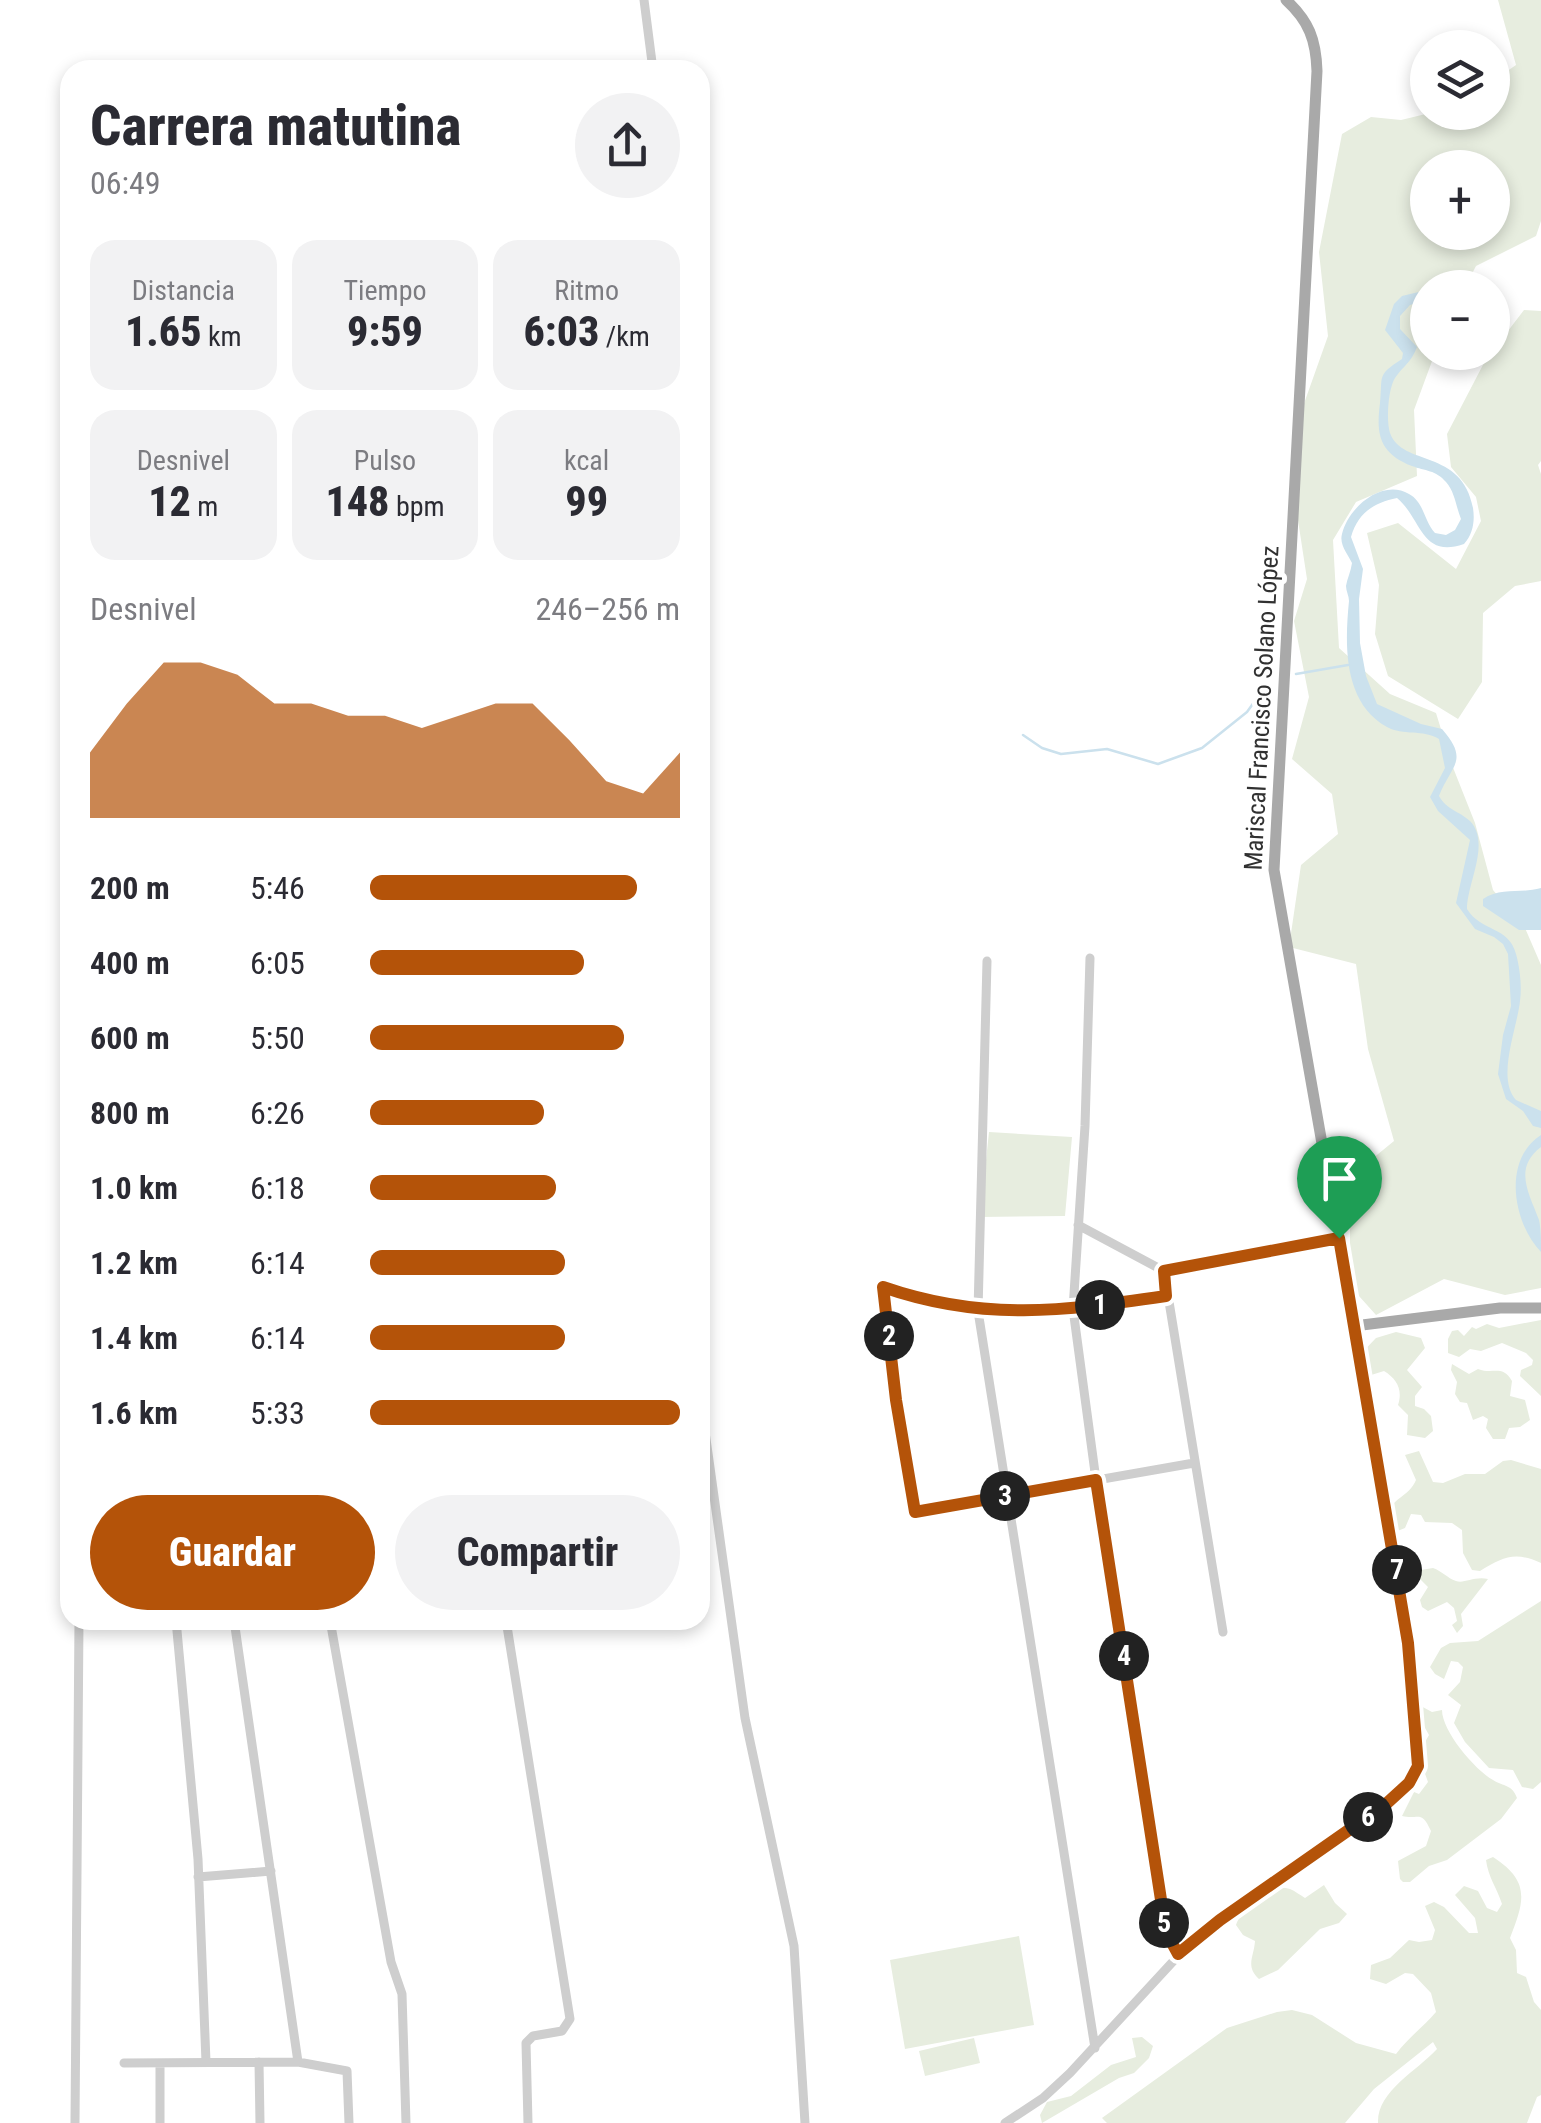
<!DOCTYPE html>
<html lang="es">
<head>
<meta charset="utf-8">
<style>
	body { margin:0; font-family:"Roboto Condensed",sans-serif; background:#f2f2f3; color:#2b2b33; height:100vh; display:flex; flex-direction:column; font-size:38px; white-space:nowrap }
	* { box-sizing:border-box; margin:0 }
	p { font-size:32px; color:#7c7c81 }
	.icon { flex:none; width:55px; height:55px; fill:none; stroke:currentColor; stroke-width:2; stroke-linecap:round; stroke-linejoin:round }
	.map { position:relative; flex:1; overflow:hidden }
	.panel { position:absolute; left:60px; top:60px; width:650px; height:1570px; display:flex; flex-direction:column; background:#fff; border-radius:30px; box-shadow:0 5px 15px #0003 }
	.panel>* { flex:none }
	.buttons { position:absolute; left:1410px; top:30px; display:grid; gap:20px }
	.buttons a { display:grid; place-items:center; width:100px; height:100px; border-radius:50%; background:#fff; box-shadow:0 5px 15px #0003; font-size:50px }
	.pin { position:absolute; display:grid; place-items:center; width:85px; height:85px; color:#fff; margin:-102px -42px; border-radius:50% 50% 50% 0; rotate:-45deg; box-shadow:0 0 10px #0007 }
	.pin .icon { rotate:45deg }
	.km { position:absolute; width:50px; height:50px; margin:-25px; border-radius:50%; background:#222; color:#fff; font-size:28px; line-height:50px; text-align:center }
	.round { display:grid; place-items:center; flex:none; width:105px; height:105px; border-radius:52px; background:#f2f2f3 }
	.headline { display:flex; align-items:center; justify-content:space-between; height:170px; padding:0 30px }
	h1 { font-size:55px; font-weight:800; line-height:75px }
	.figures { display:grid; grid-template-columns:repeat(3,1fr); gap:15px; height:170px; padding:10px 30px }
	.figures div { display:grid; align-content:center; border-radius:25px; background:#f2f2f3; text-align:center }
	.figures b { font-size:42px; font-weight:800 }
	.figures small { font-size:28px; font-weight:400 }
	.figures p { font-size:28px }
	.chart { height:280px; padding:20px 30px }
	.chart p { display:flex; justify-content:space-between }
	.chart svg { width:100%; height:180px; margin-top:10px; fill:#b45309; opacity:.7 }
	.action { display:flex; gap:20px; margin-top:auto; padding:20px 30px }
	.action a { flex:1; height:115px; border-radius:60px; background:#b45309; color:#fff; font-size:40px; font-weight:800; line-height:115px; text-align:center }
	.action a+a { background:#f2f2f3; color:#2b2b33 }
	ul { padding:0 30px; list-style:none; font-size:32px }
	li { display:grid; grid-template-columns:160px 120px 1fr; align-items:center; height:75px }
	li i { height:25px; border-radius:12px; background:#b45309 }
	.map>svg:first-child { display:block }
	.green { fill:#e7eddf; fill-rule:evenodd }
	.water { fill:#cbe1ed }
	.lines { fill:none; stroke-linecap:round; stroke-linejoin:round }
	.stream { stroke:#cbe1ed; stroke-width:2.5 }
	.minor { stroke:#cecece; stroke-width:9 }
	.major { stroke:#a9a9a9; stroke-width:11 }
	.route-casing { stroke:#fff; stroke-width:20 }
	.route { stroke:#b45309; stroke-width:12 }
	.labels { text-anchor:middle; stroke-width:10; stroke-linejoin:round; paint-order:stroke }
	.street-label { font-size:25px; fill:#313131; stroke:#fff }
</style>
</head>
<body>
<div class="map">
<svg width="1541" height="2123" viewBox="0 0 1541 2123">
	<rect width="100%" height="100%" fill="#fff"/>
	<!-- green -->
	<path class="green" d="M1498,0h43v221l-5,15 -60,30 -11,21 -37,1v64l7,1 -21,57 3,66 -61,26 -23,38 6,108 51,46 46,19 16,52 23,58 18,67 32,38 16,37v323l-36,7 -61,-16 -68,36 -26,-29v-64l-16,-48 38,-15 22,-18 -26,-92 -12,-85 -67,-17 12,-82 37,-31 -6,-40 -40,-35 17,-62 -15,-76 13,-42 -15,-98 9,-69 27,-76 -9,-84 23,-118 29,-17 30,3 29,-7 62,-1 1,-31 23,-16zM1428,168h64v64h-64z
		M1524,310l17,1v150l-3,4 3,9v107l-26,5 -32,27 -1,69 -24,37 -70,-43 -13,-42 4,-49 -12,-52 31,-10 58,46 25,-48 -5,-24 -25,-30 -4,-33 38,-73z
		M989,1132l83,5 -7,79 -85,1z
		M1541,1320v76l-21,-20 1,-6 11,-5 1,-5 -7,-7 -24,-10 -21,8 -11,-2 -11,8 -11,-4v-14l4,-8 6,-1 6,6 8,-9 4,2 11,-5 12,4z
		M1396,1332l25,6 4,10 -18,22 15,17 -7,9v10l9,3 7,7 2,15 -8,7 -18,-3 1,-20 -10,-10c5,-15 -1,-26 -14,-34l-16,5 -12,-4 -2,-11 22,-23z
		M1452,1364l17,10 9,-5c15,6 24,-5 34,12l-2,15 15,4 5,20 -10,7 -11,1 -4,11h-12l-7,-11 2,-9 -5,-3 -10,4 -6,-17 -7,-1 -5,-8 2,-12 -6,-12z
		M1419,1451l14,31 10,1 22,-9h20l18,-13 8,-1 30,9v94c-26,-12 -38,-6 -61,8l-8,-1 -9,-17 -1,-23 -10,-7 -27,-1 -4,-7 -10,-1 -6,14 -10,4c-17,-34 12,-30 21,-52l-11,-25z
		M1433,1568c9,3 14,10 23,13 8,3 18,-5 32,-2l-27,35 2,12 -6,7 -5,-8 5,-4 -3,-13 -7,-6 -19,9 -6,-4 -2,-7 8,-13 -9,-9 2,-8z
		M1541,1601v181l-8,7 -11,-2 -9,-17 -24,-2 -24,-26 -11,-19 7,-18 -13,-10 12,-13 3,-15 -5,-5 -7,-1 -7,18 -9,-5 -5,-7 11,-19 9,-5 28,-2z
		M1419,1705l13,7 10,-2c0,21 32,59 51,70 11,7 19,4 24,18l-16,21 -54,41 -18,6 -19,16h-7l-3,-3 -2,-18 28,-15 5,-15c-10,-22 -12,-11 -29,-15l12,-24 5,2 9,-12 -10,-28 11,-19 -14,-25z
		M1493,1857c37,24 32,43 17,81l6,12 1,23 9,4 8,25 7,8v85l-4,2 -10,26h-149c-1,-32 39,-52 59,-74l-4,-7 -59,47 -29,34h-238l-5,-5 125,-90 50,-16 15,-2 20,5 44,28 40,11c13,-17 27,-27 40,-42l-5,-19 -18,-19 -8,-1 -19,11 -16,-5 1,-14 19,-7 19,-18 10,2 13,-2 3,-10 -10,-24 9,-4 10,5 25,26h9l-3,-15 -20,-23 9,-9 14,5 9,17 10,4 5,-8c-5,-16 -14,-27 -16,-44z
		M1324,1885l11,18 12,11 -8,9 -19,6 -42,41 -19,9c-14,-13 -5,-22 -4,-38l-12,-6 -7,-10c7,-19 31,-43 54,-36 5,2 10,6 15,9z
		M1019,1936l15,89 -129,24 -15,-89z
		M1142,2037l11,9 -4,12 -15,15 -15,5 -77,45 -2,-8 7,-13 24,-6 40,-31 25,-8 -4,-19z
		M974,2038l6,25 -55,13 -6,-25z"/>
	<!-- water -->
	<path class="water" d="M1427,290v10l-17,5 -10,11v13l17,18c-6,16 -14,19 -22,31 -7,11 -9,43 -5,55 12,34 72,15 83,75 2,13 0,26 -9,36 -43,15 -42,-25 -67,-46 -24,5 -39,15 -46,39l12,32 -4,30 1,44 6,33 11,28 44,20 21,5c28,32 9,36 -3,67 8,14 20,15 31,25 21,22 -3,62 -3,88 14,23 42,17 49,45 4,14 6,33 4,47 -3,28 -24,77 -4,99l25,11v17l-8,-2 -10,-15 -17,-12 -8,-25 5,-39 8,-29 -3,-52 -5,-10 -9,-7 -19,-8 -19,-26 14,-63 -32,-29 -8,-14 15,-29 -6,-29c-16,-10 -36,-3 -52,-12 -45,-25 -42,-85 -38,-126 0,-5 -3,-10 -3,-15 1,-7 5,-15 6,-23 -4,-9 -13,-18 -10,-29 6,-26 40,-56 67,-40 15,8 15,27 26,39l11,2 9,-5 6,-11c-5,-12 -6,-27 -15,-37 -10,-12 -21,-11 -34,-16 -33,-13 -36,-32 -32,-63 3,-28 -4,-27 22,-44l1,-6 -18,-23 9,-26 8,-8z
		M1541,888v42h-22l-36,-24v-7c18,-12 38,-5 58,-11z
		M1541,1135v12c-28,21 -12,46 -2,73 2,9 2,22 2,32 -28,-29 -39,-92 0,-117z"/>
	<g class="lines">
		<!-- stream -->
		<path class="stream" d="M1296,674l52,-9
			M1023,735l19,13 19,6 46,-5 51,15 44,-16 45,-36 25,-35"/>
		<!-- minor -->
		<path class="minor" d="M644,0l9,70
			M1090,958l-5,168 -12,183 23,171 70,452 11,22
			M987,961l-9,350 117,737
			M1078,1225l86,46 175,-33
			M1164,1271l59,361
			M1166,1297c-103,14 -182,25 -283,-10l13,112 19,113 279,-49
			M700,1396l45,322 49,228 11,177
			M176,1620l22,239 8,203
			M234,1620l64,442
			M330,1620l61,342 11,32 4,129
			M506,1620l64,399 -8,12 -29,5 -7,7 2,80
			M198,1877l73,-6
			M259,2062l1,61
			M124,2063l174,-1 49,9 2,52
			M160,2063v60
			M75,2123l4,-503
			M1005,2123l38,-25 27,-25 121,-131 195,-138 29,-30 3,-24 -10,-107 -54,-317"/>
		<!-- major -->
		<path class="major" d="M1286,0c23,21 30,40 31,71l-43,799 80,456 146,-18h41"/>
	</g>
	<g class="lines">
		<!-- route casing -->
		<g class="route-casing">
			<path id="route" d="M1339,1238l69,405 10,123 -9,17 -23,21 -166,116 -42,34 -12,-22 -70,-452 -181,32 -19,-112 -13,-113c101,35 180,24 283,9l-2,-25z"/>
		</g>
		<!-- route -->
		<use href="#route" class="route"/>
	</g>
	<g class="labels">
		<!-- street labels -->
		<g class="street-label">
			<text transform="translate(1261 708) rotate(-87)" y="9">Mariscal Francisco Solano López</text>
		</g>
	</g>
</svg>
<div class="buttons">
<a><svg class="icon" aria-label="layers" viewBox="0 0 24 24"><path d="M12 4l9 5-9 5-9-5zM3 14l9 5 9-5"/></svg></a>
<a>+</a>
<a>−</a>
</div>
<div class="pin" style="left:1339px;top:1238px;background:#1e9e55"><svg class="icon" aria-label="arrive" viewBox="0 0 24 24"><path d="M6 21V4h12l-3 4 3 4H6"/></svg></div>
<b class="km" style="left:1100px;top:1305px">1</b>
<b class="km" style="left:889px;top:1336px">2</b>
<b class="km" style="left:1005px;top:1496px">3</b>
<b class="km" style="left:1124px;top:1656px">4</b>
<b class="km" style="left:1164px;top:1923px">5</b>
<b class="km" style="left:1368px;top:1817px">6</b>
<b class="km" style="left:1397px;top:1570px">7</b>
<section class="panel">
<div class="headline"><div><h1>Carrera matutina</h1><p>06:49</p></div><a class="round"><svg class="icon" aria-label="share" viewBox="0 0 24 24"><path d="M12 15V3M7 8l5-5 5 5M5 13v7h14v-7"/></svg></a></div>
<div class="figures">
<div><p>Distancia</p><b>1.65<small> km</small></b></div>
<div><p>Tiempo</p><b>9:59</b></div>
<div><p>Ritmo</p><b>6:03<small> /km</small></b></div>
</div>
<div class="figures">
<div><p>Desnivel</p><b>12<small> m</small></b></div>
<div><p>Pulso</p><b>148<small> bpm</small></b></div>
<div><p>kcal</p><b>99</b></div>
</div>
<div class="chart"><p><span>Desnivel</span>246–256 m</p>
<svg viewBox="0 0 160 44" preserveAspectRatio="none"><path d="M0 44V28L10 16L20 6L30 6L40 9L50 16L60 16L70 19L80 19L90 22L100 19L110 16L120 16L130 25L140 35L150 38L160 28V44z"/></svg>
</div>
<ul>
<li><b>200 m</b>5:46<i style="width:86%"></i></li>
<li><b>400 m</b>6:05<i style="width:69%"></i></li>
<li><b>600 m</b>5:50<i style="width:82%"></i></li>
<li><b>800 m</b>6:26<i style="width:56%"></i></li>
<li><b>1.0 km</b>6:18<i style="width:60%"></i></li>
<li><b>1.2 km</b>6:14<i style="width:63%"></i></li>
<li><b>1.4 km</b>6:14<i style="width:63%"></i></li>
<li><b>1.6 km</b>5:33<i style="width:100%"></i></li>
</ul>
<div class="action"><a>Guardar</a><a>Compartir</a></div>
</section>
</div>
</body>
</html>
